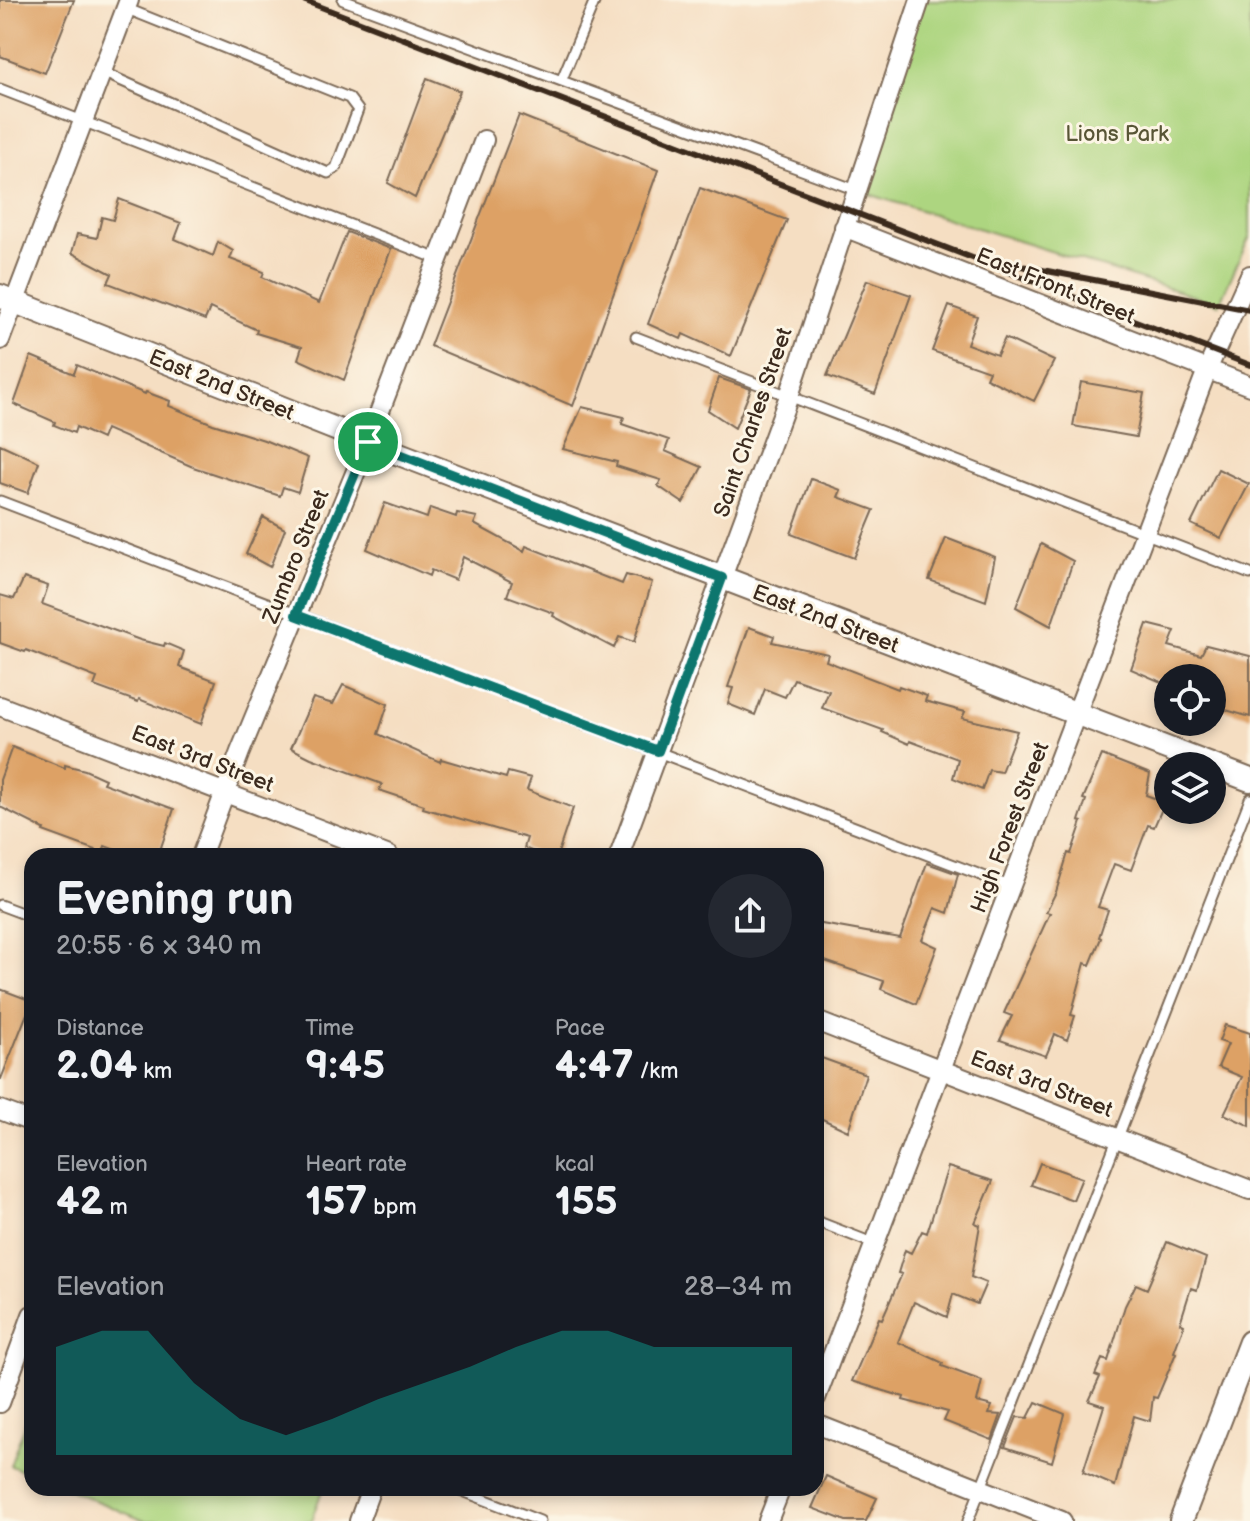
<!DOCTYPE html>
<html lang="en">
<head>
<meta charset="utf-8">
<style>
	body { margin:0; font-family:"Balsamiq Sans",sans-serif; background:#242831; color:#f1f3f6; height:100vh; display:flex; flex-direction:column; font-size:30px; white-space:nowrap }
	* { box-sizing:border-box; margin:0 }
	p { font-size:26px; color:#9ea1a6 }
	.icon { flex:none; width:44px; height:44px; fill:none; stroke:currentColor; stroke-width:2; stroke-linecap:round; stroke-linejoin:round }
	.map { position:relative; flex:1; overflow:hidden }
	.details { position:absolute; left:24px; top:848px; width:800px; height:648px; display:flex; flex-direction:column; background:#171b24; border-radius:24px; box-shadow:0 4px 12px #0003 }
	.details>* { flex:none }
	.buttons { position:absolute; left:1154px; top:664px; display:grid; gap:16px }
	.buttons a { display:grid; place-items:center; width:72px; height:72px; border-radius:50%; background:#171b24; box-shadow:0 4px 12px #0003; font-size:40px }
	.pin { position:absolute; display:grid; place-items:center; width:68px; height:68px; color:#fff; margin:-34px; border:4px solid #fff; border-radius:50%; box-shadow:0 2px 8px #0007 }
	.round { display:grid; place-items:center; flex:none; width:84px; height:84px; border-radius:42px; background:#242831 }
	.headline { display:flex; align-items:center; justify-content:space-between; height:136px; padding:0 32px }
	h1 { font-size:44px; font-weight:600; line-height:60px }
	.metrics { display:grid; grid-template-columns:repeat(3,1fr); gap:12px; height:136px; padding:8px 32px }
	.metrics div { display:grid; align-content:center }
	.metrics b { font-size:40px; font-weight:600 }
	.metrics small { font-size:22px; font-weight:400 }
	.metrics p { font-size:22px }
	.chart { height:224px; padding:16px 32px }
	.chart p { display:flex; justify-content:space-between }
	.chart svg { width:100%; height:144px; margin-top:8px; fill:#0f766e; opacity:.7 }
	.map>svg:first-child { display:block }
	.green { fill:#add580; stroke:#74804f; stroke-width:2 }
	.building { fill:#dda165 }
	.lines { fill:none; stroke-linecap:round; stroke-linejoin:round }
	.service-casing { stroke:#7c6957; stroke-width:13 }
	.minor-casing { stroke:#7c6957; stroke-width:22 }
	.tertiary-casing { stroke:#7c6957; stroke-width:26 }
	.service { stroke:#fff; stroke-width:9 }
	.minor { stroke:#fff; stroke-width:18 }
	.tertiary { stroke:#fff; stroke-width:22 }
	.rail { stroke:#3b2a1e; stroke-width:6 }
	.route-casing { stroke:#fff; stroke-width:16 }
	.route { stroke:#0f766e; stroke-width:10 }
	.labels { text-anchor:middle; stroke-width:6; stroke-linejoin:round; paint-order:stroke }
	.park-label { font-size:22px; fill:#585536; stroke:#fcf5e5 }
	.street-label { font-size:22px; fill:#3b2a1e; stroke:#fcf5e5 }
</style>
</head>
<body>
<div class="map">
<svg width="1250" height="1521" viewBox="0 0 1250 1521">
	<rect width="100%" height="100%" fill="#fcf5e5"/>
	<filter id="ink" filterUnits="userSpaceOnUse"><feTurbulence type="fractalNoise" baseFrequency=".0125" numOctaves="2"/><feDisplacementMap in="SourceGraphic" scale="16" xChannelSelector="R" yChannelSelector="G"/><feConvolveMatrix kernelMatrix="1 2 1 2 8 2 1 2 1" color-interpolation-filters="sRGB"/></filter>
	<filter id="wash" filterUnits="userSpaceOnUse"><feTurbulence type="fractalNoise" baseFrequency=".006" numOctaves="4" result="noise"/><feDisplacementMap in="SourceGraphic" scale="32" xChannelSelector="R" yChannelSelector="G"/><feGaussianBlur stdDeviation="1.8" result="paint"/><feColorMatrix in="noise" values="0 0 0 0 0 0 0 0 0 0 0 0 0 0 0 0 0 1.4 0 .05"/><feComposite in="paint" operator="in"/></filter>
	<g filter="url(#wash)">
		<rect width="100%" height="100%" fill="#f5dec2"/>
		<!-- green -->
		<path class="green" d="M920,0h330v236l-31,68 -363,-114z
			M32,1404v70l-22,-8z
			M65,1488h258l-12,33h-166z"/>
		<g id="blocks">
			<!-- building -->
			<path class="building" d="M0,0h74l-29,73 -45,-17z
				M427,78l33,13 -45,107 -27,-15z
				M519,115l139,55 -85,236 -143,-60z
				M700,188l87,32 -56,136 -48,-22 -2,5 -33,-15z
				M119,199l62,24 -6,16 38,17 5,-14 15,9 -3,8 34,13 -2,5 57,26 28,-71 44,17 -47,131 -46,-21 4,-12 -46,-14 1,-3 -47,-22 -5,12 -97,-37 4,-9 -40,-21 5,-19 20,4 5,-21 11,3z
				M867,280l44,15 -36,99 -48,-18z
				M949,306l28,10 -10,28 30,11 8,-17 49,23 -20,40 -48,-23 3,-7 -57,-20z
				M31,356l43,18 3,-9 68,29 1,-2 24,9 -1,5 44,18 51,16 44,18 -10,34 -15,-5 -3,9 -87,-29 -87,-38 -4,10 -26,-12 -2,6 -20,-8 1,-3 -41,-18z
				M719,378l32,11 -16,39 -27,-18z
				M1081,382l63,11 -8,44 -63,-11z
				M582,407l42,10 -2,7 47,16 -4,11 37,16 -19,36 -25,-17 3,-6 -45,-14 1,-4 -54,-13z
				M0,444l39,18 -11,31 -28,-10z
				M1218,469l31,15 -28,54 -30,-14z
				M811,479l30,11 -3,7 36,13 -20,48 -63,-24z
				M385,503l42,15 3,-10 26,9 1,-4 20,4 -3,7 50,27 2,-5 96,38 4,-9 26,7 -18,60 -15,-5 -5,11 -61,-32 1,-3 -47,-17 5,-14 -49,-25 -8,23 -24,-10 -2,6 -62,-27z
				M263,517l22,12 -15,38 -24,-13z
				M946,538l49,19 -9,44 -57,-21z
				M1041,544l32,17 -22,65 -35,-19z
				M24,578l24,8 -6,18 98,36 24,6 1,-3 19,8 -5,16 37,14 -15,43 -62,-25 -1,3 -44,-16 3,-8 -71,-28 -1,2 -25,-9v-48l14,4z
				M1147,624l28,7 -6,15 32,9 5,-10 44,11v61l-38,-11v-28h-44v7l-37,-16z
				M749,627l25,9 -2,6 56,12 -2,7 72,28 1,-3 28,10 -2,5 40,11 -3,6 55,13 -16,41 -12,-2 -7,20 -29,-12 5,-19 -48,-18 -1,3 -27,-12 1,-2 -61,-22 7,-17 -35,-12 -9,18 -20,-8 -10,26 -27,-11 5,-16 -5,-1z
				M343,685l45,19 -10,30 62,28 1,-3 65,19 2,-6 23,6 -4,12 46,18 -16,48h-13l-20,-8 3,-10 -104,-30 1,-3 -45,-15 3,-6 -71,-26 -20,-10 22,-50 20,6z
				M12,747l53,21v-3l20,5 20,9 -2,4 71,26 -16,47h-26l-27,-10 -2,7 -60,-22 1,-2 -44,-22v-27z
				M1102,755l48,19 -4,21 19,7 -11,25 -6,-2 -17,45 -17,-6 -16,43 10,3 -9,27 2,1 -11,27 -5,-2 -14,52 4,1 -8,24 -12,-6 -9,22 -46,-16 12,-24 -8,-3 46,-100 -4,-1 10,-20 12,-39 3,1 11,-32 -3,-1 7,-21 -3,-1z
				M927,863l31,11 -10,39 -13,-5 -13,32 15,7 -21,57 -35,-15 3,-8 -68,-23v-35l84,15z
				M0,989l32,12 -31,78h-1z
				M1225,1025l25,8v93l-26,-12 18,-37 -24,-10 10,-23 -9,-3z
				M816,1056l50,18 -18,57 -32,-15z
				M1040,1163l42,15 -9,22 -42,-15z
				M948,1167l45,14 -18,42 5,2 -9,52 15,6 -9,21 -24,-10 -6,23 -33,-15 -16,40 45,21 -1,3 40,15 -5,21 15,4 -3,8 12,1 -9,25 -48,-19 4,-9 -45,-12 1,-3 -52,-16 27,-63 3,1 20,-45 -4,-1 7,-23 6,3 11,-22 5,2z
				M1167,1242l39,16 -9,32 -6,-2 -11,35 4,2 -10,27 2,1 -19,45 -4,-1 -3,24 -16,-5 -19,70 -32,-14 21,-66 -15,-5 11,-24 -5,-2 7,-16 6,2 17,-55 11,-22 11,5z
				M1036,1402l29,12 -13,48 -47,-15 12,-30 11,1z
				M826,1476l51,22 -11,23h-20l-34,-13z"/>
		</g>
	</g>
	<g filter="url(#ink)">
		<use href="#blocks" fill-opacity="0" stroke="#7c6957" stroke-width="2"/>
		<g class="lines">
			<!-- service casing -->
			<g class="service-casing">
				<path id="service" d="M343,0l513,190
					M102,72l226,101 8,-5 22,-58 -9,-12 -224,-90
					M562,79l33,-79
					M0,89l438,170
					M636,337l614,237
					M0,501l1012,386
					M0,905l32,12
					M816,1221l59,23
					M455,1488l85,33
					M968,1521l282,-722"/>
			</g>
			<!-- minor casing -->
			<g class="minor-casing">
				<path id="minor" d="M844,227l406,159
					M0,340l129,-340
					M0,706l389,150
					M201,856l39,-104 128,-310 116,-302
					M619,856l170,-460 131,-396
					M816,1021l434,169
					M0,1110l32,12
					M816,1398l391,-1028 43,-95
					M0,1403l32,-88
					M816,1424l246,97
					M359,1521l12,-33
					M768,1521l13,-33"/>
			</g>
			<!-- tertiary casing -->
			<g class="tertiary-casing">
				<path id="tertiary" d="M0,296l368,146 882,338
					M1181,1521l69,-179"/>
			</g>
			<!-- service -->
			<use href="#service" class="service"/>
			<!-- minor -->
			<use href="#minor" class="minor"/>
			<!-- tertiary -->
			<use href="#tertiary" class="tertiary"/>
			<!-- rail -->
			<path class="rail" d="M303,0l947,365
				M1011,264l239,46"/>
		</g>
	</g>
	<g class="lines" filter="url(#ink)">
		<!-- route casing -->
		<g class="route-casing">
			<path id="route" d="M368,442l354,136 -64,173 -362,-136z"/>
		</g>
		<!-- route -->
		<use href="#route" class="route"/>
	</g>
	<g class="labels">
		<!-- park labels -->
		<g class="park-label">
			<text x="1117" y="141">Lions Park</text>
		</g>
		<!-- street labels -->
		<g class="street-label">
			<text transform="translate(1056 285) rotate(22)" y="8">East Front Street</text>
			<text transform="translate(222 384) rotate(22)" y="8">East 2nd Street</text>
			<text transform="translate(752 422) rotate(-71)" y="8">Saint Charles Street</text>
			<text transform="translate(295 556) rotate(-68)" y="8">Zumbro Street</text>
			<text transform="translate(826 618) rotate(21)" y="8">East 2nd Street</text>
			<text transform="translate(203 758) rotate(21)" y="8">East 3rd Street</text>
			<text transform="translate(1009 827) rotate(-69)" y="8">High Forest Street</text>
			<text transform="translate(1042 1083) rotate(21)" y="8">East 3rd Street</text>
		</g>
	</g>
</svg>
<div class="buttons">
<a><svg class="icon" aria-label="locate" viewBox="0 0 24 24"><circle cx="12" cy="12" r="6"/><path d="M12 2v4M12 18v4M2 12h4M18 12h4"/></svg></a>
<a><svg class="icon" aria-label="layers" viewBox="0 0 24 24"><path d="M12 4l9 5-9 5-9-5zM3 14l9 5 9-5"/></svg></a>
</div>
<div class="pin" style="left:368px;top:442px;background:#1e9e55"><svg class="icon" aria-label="arrive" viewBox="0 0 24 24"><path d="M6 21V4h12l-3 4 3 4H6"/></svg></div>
<section class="details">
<div class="headline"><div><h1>Evening run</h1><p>20:55 · 6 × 340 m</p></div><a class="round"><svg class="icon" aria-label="share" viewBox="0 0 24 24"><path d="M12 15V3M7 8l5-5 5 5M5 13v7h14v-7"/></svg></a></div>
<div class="metrics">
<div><p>Distance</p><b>2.04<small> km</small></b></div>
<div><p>Time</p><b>9:45</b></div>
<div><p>Pace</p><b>4:47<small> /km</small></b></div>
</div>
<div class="metrics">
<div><p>Elevation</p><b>42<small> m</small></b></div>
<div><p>Heart rate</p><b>157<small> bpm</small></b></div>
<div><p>kcal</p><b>155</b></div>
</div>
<div class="chart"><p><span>Elevation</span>28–34 m</p>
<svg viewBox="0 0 160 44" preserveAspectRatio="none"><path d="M0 44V11L10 6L20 6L30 22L40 33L50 38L60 33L70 27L80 22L90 17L100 11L110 6L120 6L130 11L140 11L150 11L160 11V44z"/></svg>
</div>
</section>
</div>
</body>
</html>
